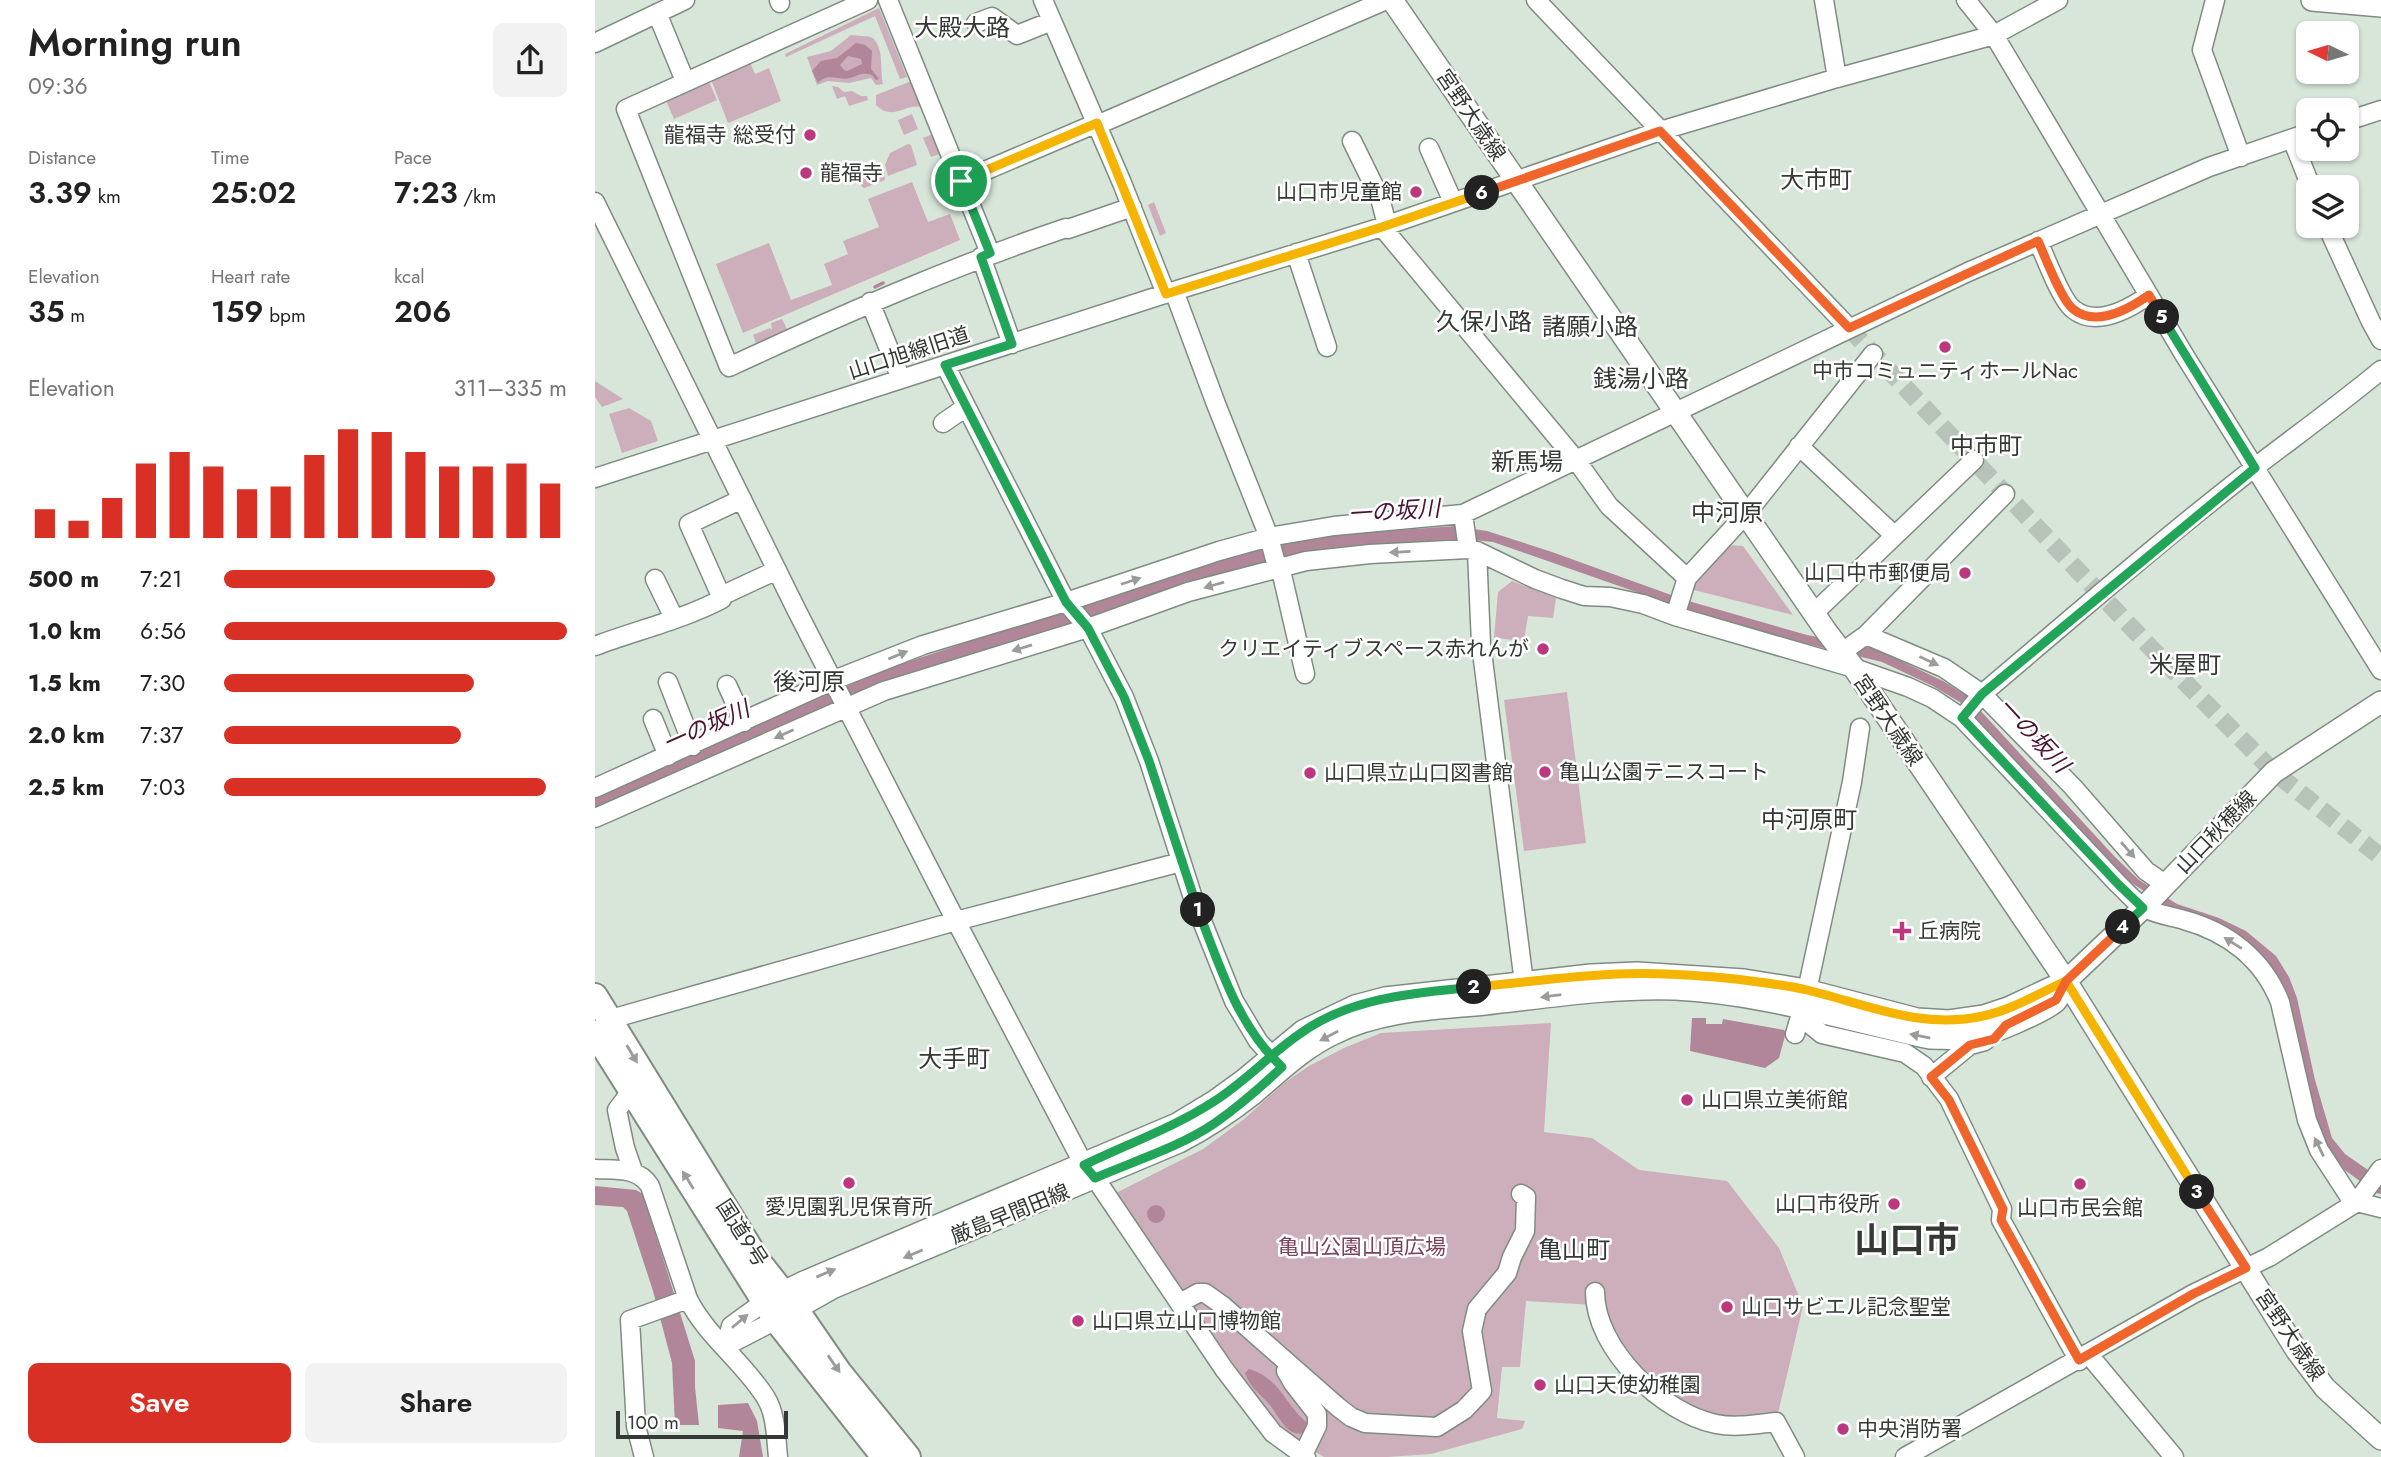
<!DOCTYPE html>
<html lang="en">
<head>
<meta charset="utf-8">
<style>
	body { margin:0; font-family:Jost,"Noto Sans JP",sans-serif; background:#f2f2f2; color:#222; height:100vh; display:flex; flex-direction:column; font-size:26px; white-space:nowrap }
	* { box-sizing:border-box; margin:0 }
	p { font-size:23px; color:#767676 }
	.icon { flex:none; width:38px; height:38px; fill:none; stroke:currentColor; stroke-width:2; stroke-linecap:round; stroke-linejoin:round }
	.map { position:relative; flex:1; overflow:hidden }
	.panel { display:flex; flex-direction:column; background:#fff; width:595px }
	.panel>* { flex:none }
	.needle { width:46px; rotate:275deg }
	.buttons { position:absolute; left:1701px; top:21px; display:grid; gap:14px }
	.buttons a { display:grid; place-items:center; width:63px; height:63px; border-radius:10px; background:#fff; box-shadow:0 2px 5px #0004; font-size:35px }
	.scale { position:absolute; left:21px; bottom:18px; width:172px; box-sizing:border-box; padding-left:7px; border:4px solid #343935; border-top:0; font-size:19px; line-height:24px; white-space:nowrap; color:#343935; -webkit-text-stroke:5px #fff; paint-order:stroke }
	.pin { position:absolute; display:grid; place-items:center; width:60px; height:60px; color:#fff; margin:-30px; border:4px solid #fff; border-radius:50%; box-shadow:0 2px 7px #0007 }
	.km { position:absolute; width:35px; height:35px; margin:-18px; border-radius:50%; background:#222; color:#fff; font-size:19px; line-height:35px; text-align:center }
	.round { display:grid; place-items:center; flex:none; width:74px; height:74px; border-radius:10px; background:#f2f2f2 }
	.headline { display:flex; align-items:center; justify-content:space-between; height:119px; padding:0 28px }
	h1 { font-size:38px; font-weight:600; line-height:52px }
	.stats { display:grid; grid-template-columns:repeat(3,1fr); gap:10px; height:119px; padding:7px 28px }
	.stats div { display:grid; align-content:center }
	.stats b { font-size:30px; font-weight:600 }
	.stats small { font-size:19px; font-weight:400 }
	.stats p { font-size:19px }
	.chart { height:196px; padding:14px 28px }
	.chart p { display:flex; justify-content:space-between }
	.chart svg { width:100%; height:126px; margin-top:7px; stroke:#d93025; stroke-width:6 }
	.action { display:flex; gap:14px; margin-top:auto; padding:14px 28px }
	.action a { flex:1; height:80px; border-radius:10px; background:#d93025; color:#fff; font-size:28px; font-weight:600; line-height:80px; text-align:center }
	.action a+a { background:#f2f2f2; color:#222 }
	ul { padding:0 28px; list-style:none; font-size:23px }
	li { display:grid; grid-template-columns:112px 84px 1fr; align-items:center; height:52px }
	li i { height:18px; border-radius:9px; background:#d93025 }
	main { display:flex; flex:1; min-height:0 }
	.map>svg:first-child { display:block }
	.green { fill:#cdaebb }
	.water { fill:#b08698; fill-rule:evenodd }
	.lines { fill:none; stroke-linecap:round; stroke-linejoin:round }
	.stream { stroke:#b08698; stroke-width:3.5 }
	.minor-tunnel { stroke:#b7c3b9; stroke-width:18; stroke-dasharray:18 9; stroke-linecap:butt }
	.minor-casing { stroke:#7f8c81; stroke-width:21 }
	.major-casing { stroke:#7f8c81; stroke-width:24 }
	.highway-casing { stroke:#7f8c81; stroke-width:28 }
	.minor { stroke:#fff; stroke-width:18 }
	.major { stroke:#fff; stroke-width:21 }
	.highway { stroke:#fff; stroke-width:24 }
	.oneway { fill:#9a9c9a }
	.split-1-casing { stroke:#fff; stroke-width:14 }
	.split-2-casing { stroke:#fff; stroke-width:14 }
	.split-3-casing { stroke:#fff; stroke-width:14 }
	.split-4-casing { stroke:#fff; stroke-width:14 }
	.split-5-casing { stroke:#fff; stroke-width:14 }
	.split-6-casing { stroke:#fff; stroke-width:14 }
	.split-7-casing { stroke:#fff; stroke-width:14 }
	.split-1 { stroke:#22a559; stroke-width:9 }
	.split-2 { stroke:#22a559; stroke-width:9 }
	.split-3 { stroke:#f5b400; stroke-width:9 }
	.split-4 { stroke:#f0652b; stroke-width:9 }
	.split-5 { stroke:#22a559; stroke-width:9 }
	.split-6 { stroke:#f0652b; stroke-width:9 }
	.split-7 { stroke:#f5b400; stroke-width:9 }
	.poi-dot { fill:#bb387e; stroke:#fff; stroke-width:2.5 }
	.labels { text-anchor:middle; stroke-width:5; stroke-linejoin:round; paint-order:stroke }
	.street-label { font-size:21px; fill:#343935; stroke:#fff }
	.poi-label { font-size:21px; fill:#343935; stroke:#fff; text-anchor:start }
	.park-label { font-size:21px; fill:#7c425d; stroke:#fff }
	.water-label { font-size:23px; font-style:italic; fill:#491430; stroke:#fff }
	.quarter-label { font-size:24px; fill:#343935; stroke:#fff }
	.town-label { font-size:35px; font-weight:bold; fill:#343935; stroke:#fff }
</style>
</head>
<body>
<main>
<section class="panel">
<div class="headline"><div><h1>Morning run</h1><p>09:36</p></div><a class="round"><svg class="icon" aria-label="share" viewBox="0 0 24 24"><path d="M12 15V3M7 8l5-5 5 5M5 13v7h14v-7"/></svg></a></div>
<div class="stats">
<div><p>Distance</p><b>3.39<small> km</small></b></div>
<div><p>Time</p><b>25:02</b></div>
<div><p>Pace</p><b>7:23<small> /km</small></b></div>
</div>
<div class="stats">
<div><p>Elevation</p><b>35<small> m</small></b></div>
<div><p>Heart rate</p><b>159<small> bpm</small></b></div>
<div><p>kcal</p><b>206</b></div>
</div>
<div class="chart"><p><span>Elevation</span>311–335 m</p>
<svg viewBox="0 0 160 44" preserveAspectRatio="none"><path d="M5 44V34M15 44V38M25 44V30M35 44V18M45 44V14M55 44V19M65 44V27M75 44V26M85 44V15M95 44V6M105 44V7M115 44V14M125 44V19M135 44V19M145 44V18M155 44V25"/></svg>
</div>
<ul>
<li><b>500 m</b>7:21<i style="width:79%"></i></li>
<li><b>1.0 km</b>6:56<i style="width:100%"></i></li>
<li><b>1.5 km</b>7:30<i style="width:73%"></i></li>
<li><b>2.0 km</b>7:37<i style="width:69%"></i></li>
<li><b>2.5 km</b>7:03<i style="width:94%"></i></li>
</ul>
<div class="action"><a>Save</a><a>Share</a></div>
</section>
<div class="map">
<svg width="1786" height="1457" viewBox="0 0 1786 1457">
	<rect width="100%" height="100%" fill="#d8e6da"/>
	<!-- green -->
	<path class="green" d="M284,8l28,69 -7,2 -25,-63 -89,41 -1,-3z
		M256,35c6,1 19,0 23,4 10,12 6,31 9,45l-7,1 -5,-7 -22,5 -21,-2 -11,4 -10,-28 24,-6z
		M154,60l6,14 14,-6 12,33 -53,22 -18,-46z
		M112,77l10,23 -43,19 -10,-23z
		M319,80l9,27c-20,-4 -29,15 -47,-2v-10z
		M237,86l6,1 6,5 8,-1 9,5h6l1,4 -19,6 -4,-10 -8,3z
		M317,114l6,15 -14,6 -6,-15z
		M340,133l8,20 -12,4 -8,-19z
		M313,144l3,1 6,20 -29,11 -3,-11 5,-12z
		M278,166l11,4 1,10 -21,8 -2,-1c-5,-12 -2,-19 11,-21z
		M317,182l16,40 22,-8 10,26 -217,93 -27,-69 53,-21 22,57 41,-15 -8,-21 24,-10 -5,-13 36,-14 -11,-28z
		M559,202l12,31 -6,3 -12,-31z
		M187,319l6,12 -32,12 -3,-8 17,-7 2,2 -1,-7z
		M0,381l28,18 -21,8 -7,-10z
		M34,408l22,13 7,20 -36,12 -13,-39z
		M1134,545l14,1 50,69 -103,-26z
		M917,581l44,17 -3,20 -25,-2 -4,25 -30,-3 4,-46z
		M972,692l19,151 -62,8 -20,-151z
		M956,1023l-7,109 48,6 47,32 88,11 52,67 24,58 -27,116 -63,1 -70,-41 -49,-77 -68,-4 -6,66h-18l-5,51 28,3 -3,8 -91,25 -44,3h-63l-44,-25 -164,-239 87,-44 40,-29 41,-37 25,-17 35,-18 37,-15z"/>
	<!-- water -->
	<path class="water" d="M261,43l9,2 7,6 -1,18 8,10 -3,1 -4,-5c-9,-3 -13,0 -22,3 -12,3 -21,-6 -32,5l-6,-12 9,-10 16,-3zM253,56l13,3 1,5 -15,7 -3,-1 -4,-5z
		M860,526l32,5 65,21 133,48 122,35 69,14 67,32 24,15 148,161 24,23 38,24 42,14 27,13 30,25 13,21 8,21 18,82 17,58 13,16 36,25v15l-5,-1 -38,-28 -7,-8 -18,-39 -43,-150 -11,-15 -14,-13 -81,-36 -40,-26 -161,-174 -30,-18 -51,-24 -83,-20 -117,-34 -189,-66 -20,-2 -130,8 -258,72 -490,191v-18l54,-19 126,-58 120,-50 313,-103 52,-14 72,-14z
		M1097,1018h14v6h16l1,-5 61,11 2,2 -7,26 -14,10 -75,-17z
		M0,1186l41,4 7,4 52,167v26l4,38h-24l-3,-62 -19,-72 -26,-80 -4,-4 -28,-2z
		M552 1214a9 9 0 1 1 18 0a9 9 0 1 1-18 0Z
		M654,1369c33,10 36,38 61,56l-5,8c-19,5 -26,-18 -36,-29 -10,-11 -19,-17 -24,-31z
		M153,1403l9,18 6,36h-24l4,-26 -25,-3v-23z"/>
	<g class="lines">
		<!-- stream -->
		<path class="stream" d="M280,287l8,-4"/>
		<!-- minor-tunnel -->
		<path class="minor-tunnel" d="M1254,328l301,319 124,125 107,85"/>
		<!-- minor casing -->
		<g class="minor-casing">
			<path id="minor" d="M184,0l1,3
				M273,0l-242,109 103,258c110,-51 221,-100 337,-139l2,1 64,-22
				M293,0l102,253
				M448,0l79,183 44,111
				M941,0l313,328
				M1229,0l13,78
				M1371,0l28,35 191,321 196,314
				M1620,0l-13,50 39,107
				M62,13l28,68
				M381,23l16,-6 25,18 35,-14
				M0,43l90,-43
				M1752,121l34,-11
				M502,125l289,-125
				M1697,139l19,48
				M757,141l28,57 7,27
				M834,148l24,54
				M366,181l136,-58
				M0,202l202,409 159,310 128,244 11,13 129,191 49,64 33,24
				M1732,226l44,96 10,18
				M787,227l194,233 33,46 78,72
				M1443,241c7,15 23,59 35,68 23,19 56,0 76,-14
				M701,253l31,94
				M386,257l31,87
				M579,291l42,113 53,133 8,30
				M275,302l31,77
				M350,365l121,237 22,26 36,69 25,64 45,140 40,100 24,40 22,24
				M348,423l23,-16
				M1204,446l95,89
				M0,478l579,-187 208,-64 278,-96 177,-53 157,-43 64,-35
				M147,499l-53,25 32,72 56,-26
				M868,514l5,35
				M882,551l4,93 43,339
				M685,566l25,108
				M60,579l19,39
				M1219,613l160,-153
				M1080,616l12,-38 59,-64 127,-160
				M1271,635l78,33 38,26 91,93 73,84 19,13
				M0,646c42,-16 87,-26 127,-47l-1,-3
				M1247,652l24,-17 139,-141
				M73,682l25,64
				M132,685l17,37
				M1367,718l20,-24c90,-76 179,-154 272,-226 43,-33 86,-64 127,-98
				M58,719l15,37
				M0,788l239,-108 89,-35 143,-43 153,-51 50,-14 65,-11 129,-12 505,-242 241,-105 99,-34
				M0,818l289,-127 204,-63 100,-36 118,-31 64,-7 98,-5 9,2 58,28 27,10 22,7 26,1 33,7 32,12 179,52 54,19 24,11 30,20 156,166c9,8 18,20 29,25 12,6 24,7 37,11 44,12 79,39 96,82l27,118 12,30 30,46 8,6 24,6
				M1206,1017l21,17 83,19 19,13 25,33 53,110 -1,11 78,141
				M16,1019l345,-98 225,-59
				M1200,1034l10,-34 47,-218 8,-54
				M1336,1077l39,-32 15,-4
				M37,1090l-15,20 8,38 8,23
				M0,1169c21,1 43,-2 55,17l38,113c19,38 56,63 78,99 10,16 10,40 12,59
				M1000,1292c0,57 67,121 121,132 20,4 40,0 60,-2l19,35
				M585,1303l18,-10h7l17,12 116,102 13,10 14,6 72,4 27,-17 18,-19 -10,-60 5,-22 30,-36 5,-16 13,-26 1,-34 -5,-3
				M131,1346l5,-20 33,-24
				M131,1346l50,-26
				M1494,1355l85,102
				M691,1371l7,12 24,31v12l-14,29
				M49,1457l-8,-31 -6,-106 58,-21
				M1310,1457l288,-163 76,-37 88,-55 24,-33"/>
		</g>
		<!-- major casing -->
		<g class="major-casing">
			<path id="major" d="M797,0l434,631 28,37 212,313 231,370 28,37 56,51
				M1717,0l69,6
				M174,1299l35,-17 373,-158 38,-23 29,-21 59,-49 52,-25 30,-8 206,-23 46,-2 107,7 62,10 111,29 32,2 35,-5 24,-8 58,-27 77,-73 131,-136 107,-70
				M186,1317l51,-29 347,-146c27,-14 51,-30 75,-49 26,-22 49,-45 81,-60 46,-23 99,-24 150,-29 63,-7 126,-17 190,-15 87,4 171,31 255,49 15,0 30,2 45,-1 16,-3 69,-25 81,-36 3,-4 5,-11 7,-15"/>
		</g>
		<!-- highway casing -->
		<g class="highway-casing">
			<path id="highway" d="M0,996l163,265 37,47 44,64 69,85
				M0,1033l181,287 108,137"/>
		</g>
		<!-- minor -->
		<use href="#minor" class="minor"/>
		<!-- major -->
		<use href="#major" class="major"/>
		<!-- highway -->
		<use href="#highway" class="highway"/>
	</g>
	<!-- one-way arrows -->
	<defs><path id="oneway-solid" d="M-6-.8H1V-3.2L6.5 0L1 3.2V.8H-6Z" transform="scale(1.75)"/></defs>
	<g class="oneway">
		<use href="#oneway-solid" transform="translate(805 552) rotate(177)"/>
		<use href="#oneway-solid" transform="translate(536 581) rotate(-18)"/>
		<use href="#oneway-solid" transform="translate(619 585) rotate(164)"/>
		<use href="#oneway-solid" transform="translate(427 648) rotate(163)"/>
		<use href="#oneway-solid" transform="translate(303 655) rotate(-22)"/>
		<use href="#oneway-solid" transform="translate(1334 661) rotate(25)"/>
		<use href="#oneway-solid" transform="translate(189 734) rotate(156)"/>
		<use href="#oneway-solid" transform="translate(1533 850) rotate(49)"/>
		<use href="#oneway-solid" transform="translate(1638 943) rotate(-148)"/>
		<use href="#oneway-solid" transform="translate(956 996) rotate(173)"/>
		<use href="#oneway-solid" transform="translate(734 1036) rotate(152)"/>
		<use href="#oneway-solid" transform="translate(1325 1036) rotate(-169)"/>
		<use href="#oneway-solid" transform="translate(37 1054) rotate(59)"/>
		<use href="#oneway-solid" transform="translate(1724 1147) rotate(-116)"/>
		<use href="#oneway-solid" transform="translate(93 1180) rotate(-122)"/>
		<use href="#oneway-solid" transform="translate(318 1254) rotate(157)"/>
		<use href="#oneway-solid" transform="translate(231 1273) rotate(-23)"/>
		<use href="#oneway-solid" transform="translate(145 1321) rotate(-40)"/>
		<use href="#oneway-solid" transform="translate(239 1364) rotate(55)"/>
	</g>
	<g class="lines">
		<!-- split-1 casing -->
		<g class="split-1-casing">
			<path id="split-1" d="M366,181l29,72 -9,4 31,87 -67,21 121,237 22,26 36,69 25,64 49,149"/>
		</g>
		<!-- split-2 casing -->
		<g class="split-2-casing">
			<path id="split-2" d="M603,910c22,56 39,115 84,157 -21,20 -43,39 -67,56 -35,24 -81,38 -120,55l-11,-13c43,-21 89,-37 129,-63 32,-20 57,-48 88,-69 50,-36 114,-40 173,-46"/>
		</g>
		<!-- split-3 casing -->
		<g class="split-3-casing">
			<path id="split-3" d="M879,987c47,-4 95,-11 143,-13 42,-2 85,1 127,6 21,3 43,5 63,10 59,14 114,40 176,26 29,-6 56,-23 83,-35l131,211"/>
		</g>
		<!-- split-4 casing -->
		<g class="split-4-casing">
			<path id="split-4" d="M1528,927l-57,54 -10,19 -50,25 -12,14 -24,6 -39,32 18,23 54,109 -2,11 78,140 114,-66 53,-26 -49,-76"/>
		</g>
		<!-- split-5 casing -->
		<g class="split-5-casing">
			<path id="split-5" d="M1528,927l20,-19 -25,-24 -156,-166 20,-24 273,-226 -93,-151"/>
		</g>
		<!-- split-6 casing -->
		<g class="split-6-casing">
			<path id="split-6" d="M887,193l178,-62 189,197 189,-87c7,15 23,59 35,68 23,19 56,0 76,-14l13,22"/>
		</g>
		<!-- split-7 casing -->
		<g class="split-7-casing">
			<path id="split-7" d="M366,181l136,-58 69,171 216,-67 100,-34"/>
		</g>
		<!-- split-1 -->
		<use href="#split-1" class="split-1"/>
		<!-- split-2 -->
		<use href="#split-2" class="split-2"/>
		<!-- split-3 -->
		<use href="#split-3" class="split-3"/>
		<!-- split-4 -->
		<use href="#split-4" class="split-4"/>
		<!-- split-5 -->
		<use href="#split-5" class="split-5"/>
		<!-- split-6 -->
		<use href="#split-6" class="split-6"/>
		<!-- split-7 -->
		<use href="#split-7" class="split-7"/>
	</g>
	<!-- markers -->
	<g class="poi-dot">
		<circle cx="215" cy="135" r="7"/>
		<circle cx="211" cy="173" r="7"/>
		<circle cx="821" cy="192" r="7"/>
		<circle cx="1350" cy="347" r="7"/>
		<circle cx="1370" cy="573" r="7"/>
		<circle cx="948" cy="649" r="7"/>
		<circle cx="950" cy="772" r="7"/>
		<circle cx="715" cy="773" r="7"/>
		<path d="M1303.5 920.5h7v7h7v7h-7v7h-7v-7h-7v-7h7z"/>
		<circle cx="1092" cy="1100" r="7"/>
		<circle cx="254" cy="1183" r="7"/>
		<circle cx="1485" cy="1184" r="7"/>
		<circle cx="1299" cy="1204" r="7"/>
		<circle cx="1132" cy="1307" r="7"/>
		<circle cx="483" cy="1321" r="7"/>
		<circle cx="945" cy="1385" r="7"/>
		<circle cx="1248" cy="1429" r="7"/>
	</g>
	<g class="labels">
		<!-- street labels -->
		<g class="street-label">
			<text transform="translate(876 115) rotate(56)" y="7">宮野大歳線</text>
			<text transform="translate(314 353) rotate(-18)" y="7">山口旭線旧道</text>
			<text transform="translate(1293 720) rotate(56)" y="7">宮野大歳線</text>
			<text transform="translate(1621 832) rotate(-46)" y="7">山口秋穂線</text>
			<text transform="translate(415 1214) rotate(-22)" y="7">厳島早間田線</text>
			<text transform="translate(147 1233) rotate(57)" y="7">国道9号</text>
			<text transform="translate(1695 1335) rotate(56)" y="7">宮野大歳線</text>
		</g>
		<!-- poi labels -->
		<g class="poi-label">
			<text x="201" y="142" text-anchor="end">龍福寺 総受付</text>
			<text x="225" y="180">龍福寺</text>
			<text x="807" y="199" text-anchor="end">山口市児童館</text>
			<text x="1350" y="378" text-anchor="middle">中市コミュニティホールNac</text>
			<text x="1356" y="580" text-anchor="end">山口中市郵便局</text>
			<text x="934" y="656" text-anchor="end">クリエイティブスペース赤れんが</text>
			<text x="964" y="779">亀山公園テニスコート</text>
			<text x="729" y="780">山口県立山口図書館</text>
			<text x="1323" y="938">丘病院</text>
			<text x="1106" y="1107">山口県立美術館</text>
			<text x="1285" y="1211" text-anchor="end">山口市役所</text>
			<text x="254" y="1214" text-anchor="middle">愛児園乳児保育所</text>
			<text x="1485" y="1215" text-anchor="middle">山口市民会館</text>
			<text x="1146" y="1314">山口サビエル記念聖堂</text>
			<text x="497" y="1328">山口県立山口博物館</text>
			<text x="959" y="1392">山口天使幼稚園</text>
			<text x="1262" y="1436">中央消防署</text>
		</g>
		<!-- park labels -->
		<g class="park-label">
			<text x="767" y="1254">亀山公園山頂広場</text>
		</g>
		<!-- water labels -->
		<g class="water-label">
			<text transform="translate(799 511) rotate(-4)" y="8">一の坂川</text>
			<text transform="translate(111 726) rotate(-24)" y="8">一の坂川</text>
			<text transform="translate(1439 735) rotate(47)" y="8">一の坂川</text>
		</g>
		<!-- quarter labels -->
		<g class="quarter-label">
			<text x="367" y="36">大殿大路</text>
			<text x="1221" y="188">大市町</text>
			<text x="889" y="330">久保小路</text>
			<text x="995" y="335">諸願小路</text>
			<text x="1046" y="387">銭湯小路</text>
			<text x="1391" y="454">中市町</text>
			<text x="932" y="470">新馬場</text>
			<text x="1132" y="521">中河原</text>
			<text x="1590" y="673">米屋町</text>
			<text x="214" y="690">後河原</text>
			<text x="1214" y="828">中河原町</text>
			<text x="359" y="1067">大手町</text>
			<text x="979" y="1258">亀山町</text>
		</g>
		<!-- town labels -->
		<g class="town-label">
			<text x="1312" y="1252">山口市</text>
		</g>
	</g>
</svg>
<div class="buttons">
<a><svg class="needle" viewBox="-14 -14 28 28"><path d="M0-13l5 13h-10z" fill="#e53935"/><path d="M0 13l5-13h-10z" fill="#767676"/></svg></a>
<a><svg class="icon" aria-label="locate" viewBox="0 0 24 24"><circle cx="12" cy="12" r="6"/><path d="M12 2v4M12 18v4M2 12h4M18 12h4"/></svg></a>
<a><svg class="icon" aria-label="layers" viewBox="0 0 24 24"><path d="M12 4l9 5-9 5-9-5zM3 14l9 5 9-5"/></svg></a>
</div>
<div class="scale">100 m</div>
<div class="pin" style="left:366px;top:181px;background:#1e9e55"><svg class="icon" aria-label="arrive" viewBox="0 0 24 24"><path d="M6 21V4h12l-3 4 3 4H6"/></svg></div>
<b class="km" style="left:603px;top:910px">1</b>
<b class="km" style="left:879px;top:987px">2</b>
<b class="km" style="left:1602px;top:1192px">3</b>
<b class="km" style="left:1528px;top:927px">4</b>
<b class="km" style="left:1567px;top:317px">5</b>
<b class="km" style="left:887px;top:193px">6</b>
</div>
</main>
</body>
</html>
